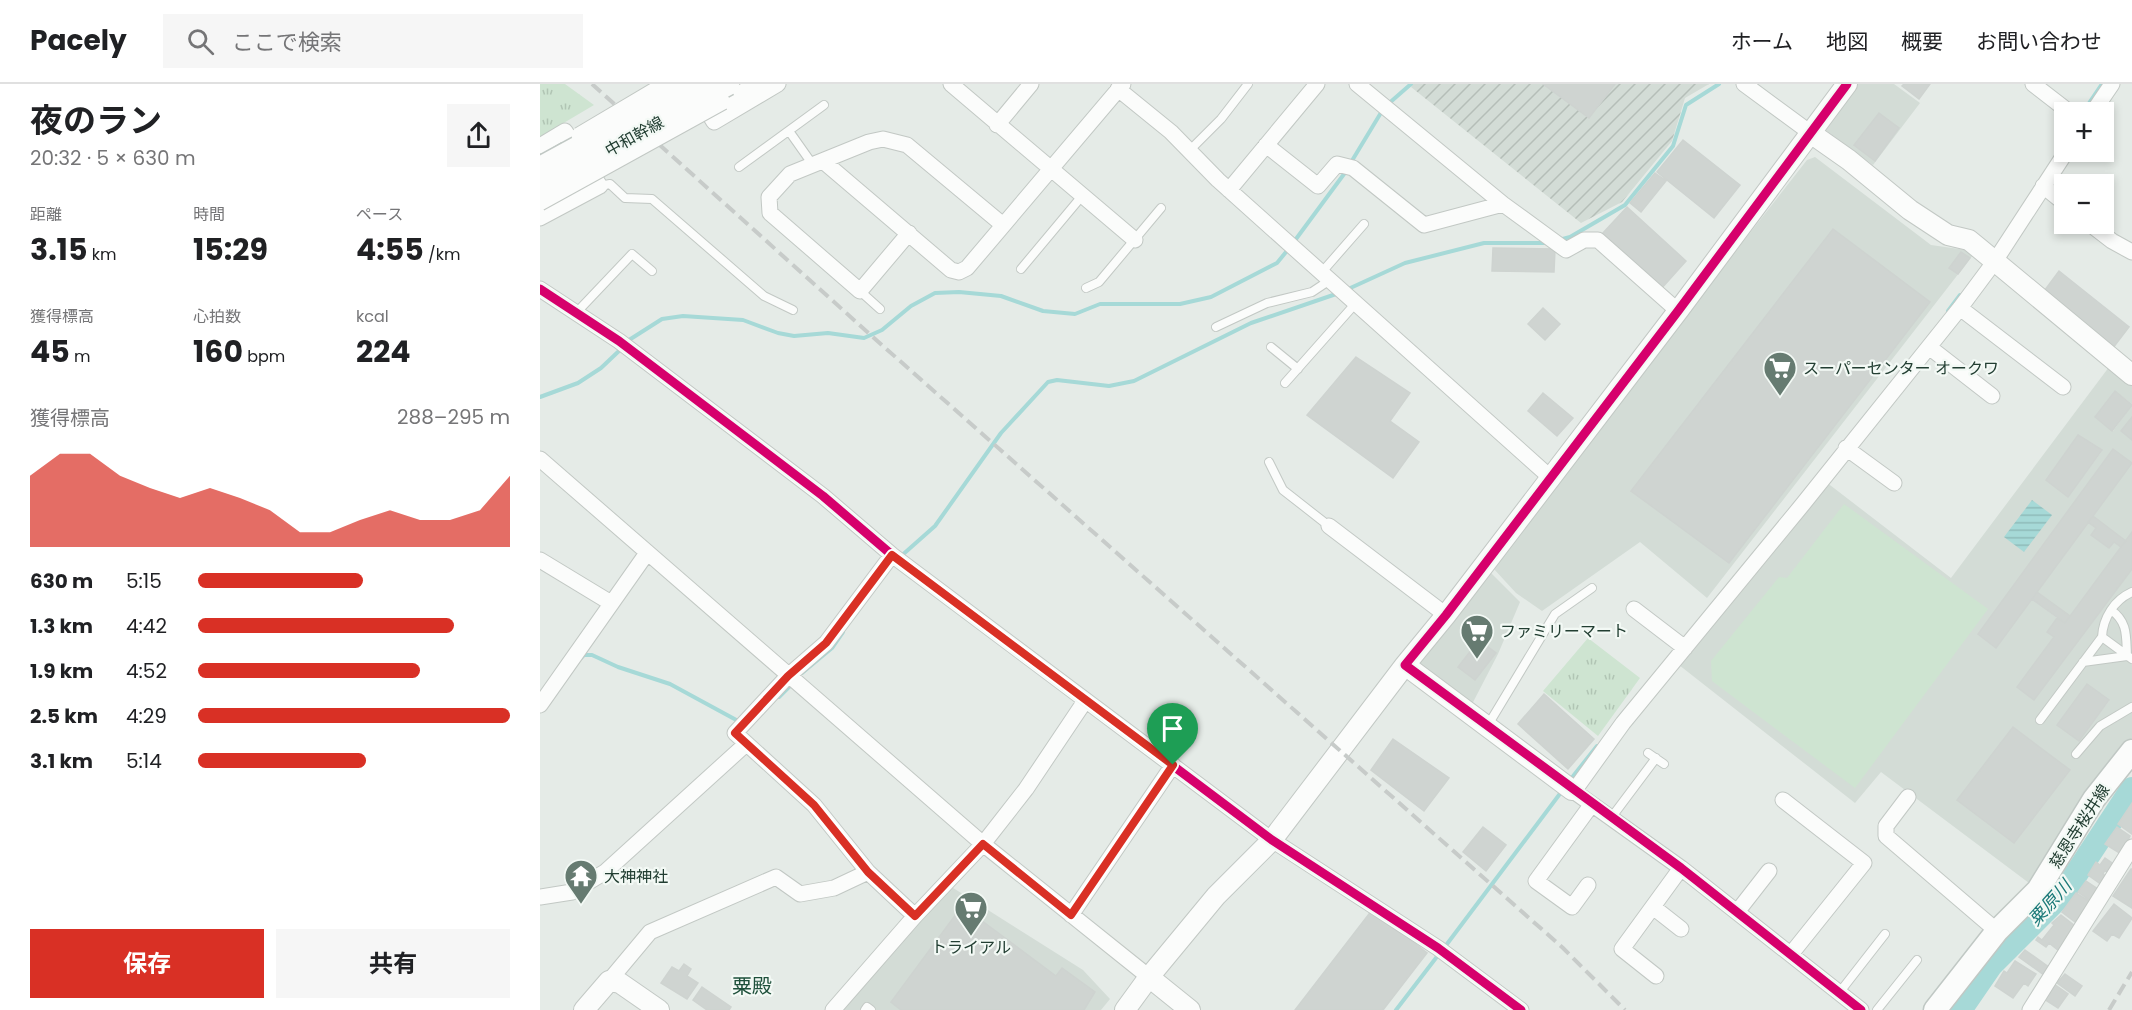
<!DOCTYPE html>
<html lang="ja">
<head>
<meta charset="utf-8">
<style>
	body { margin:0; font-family:Poppins,"Noto Sans JP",sans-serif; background:#f6f6f6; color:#202124; height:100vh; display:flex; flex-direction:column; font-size:22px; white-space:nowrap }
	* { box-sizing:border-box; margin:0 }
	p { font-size:20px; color:#757577 }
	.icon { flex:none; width:33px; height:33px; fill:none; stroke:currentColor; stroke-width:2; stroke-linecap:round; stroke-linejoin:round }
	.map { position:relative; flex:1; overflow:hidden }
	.panel { display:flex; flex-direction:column; background:#fff; width:540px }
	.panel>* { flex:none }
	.controls { position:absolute; left:1514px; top:18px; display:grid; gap:12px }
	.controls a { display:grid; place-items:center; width:60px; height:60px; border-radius:0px; background:#fff; box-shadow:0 3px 9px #0003; font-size:30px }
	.pin { position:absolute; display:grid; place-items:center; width:51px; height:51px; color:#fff; margin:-62px -26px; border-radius:50% 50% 50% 0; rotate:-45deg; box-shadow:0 0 6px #0007 }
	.pin .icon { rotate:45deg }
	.round { display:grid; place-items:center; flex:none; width:63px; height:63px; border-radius:0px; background:#f6f6f6 }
	.head { display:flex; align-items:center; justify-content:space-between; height:102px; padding:0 30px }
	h1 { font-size:33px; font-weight:700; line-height:45px }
	.metrics { display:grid; grid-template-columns:repeat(3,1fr); gap:9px; height:102px; padding:6px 30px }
	.metrics div { display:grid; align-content:center }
	.metrics b { font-size:30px; font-weight:700 }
	.metrics small { font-size:16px; font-weight:400 }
	.metrics p { font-size:16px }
	.chart { height:168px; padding:12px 30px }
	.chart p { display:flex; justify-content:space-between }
	.chart svg { width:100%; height:108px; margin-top:6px; fill:#d93025; opacity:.7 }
	.action { display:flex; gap:12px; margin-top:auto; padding:12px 30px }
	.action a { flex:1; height:69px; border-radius:0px; background:#d93025; color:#fff; font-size:24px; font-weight:700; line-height:69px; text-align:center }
	.action a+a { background:#f6f6f6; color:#202124 }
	ul { padding:0 30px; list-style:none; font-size:20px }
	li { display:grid; grid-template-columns:96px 72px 1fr; align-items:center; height:45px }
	li i { height:15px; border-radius:8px; background:#d93025 }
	header { display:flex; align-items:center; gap:36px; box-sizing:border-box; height:84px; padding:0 30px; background:#fff; border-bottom:2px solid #e0e0e0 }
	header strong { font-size:28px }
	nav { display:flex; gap:33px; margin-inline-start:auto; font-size:21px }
	.search { width:420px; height:54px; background:#f6f6f6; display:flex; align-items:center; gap:15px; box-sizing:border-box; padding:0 21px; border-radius:0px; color:#757577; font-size:22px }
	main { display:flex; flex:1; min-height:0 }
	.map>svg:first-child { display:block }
	.built { fill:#d3dcd6; fill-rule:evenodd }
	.industrial { fill:url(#industrial-furrows) }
	.grass { fill:url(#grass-tufts) }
	.park { fill:#cee4d1 }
	.water { fill:url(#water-rules) }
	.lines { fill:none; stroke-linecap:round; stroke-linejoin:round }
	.stream { stroke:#a6d9d7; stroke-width:4 }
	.river { stroke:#a6d9d7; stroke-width:24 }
	.building { fill:#cfd4d1; stroke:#ced3d0; stroke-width:1.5 }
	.service-casing { stroke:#c2c8c4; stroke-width:10 }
	.minor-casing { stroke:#c2c8c4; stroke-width:17 }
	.tertiary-casing { stroke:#c2c8c4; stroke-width:22 }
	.secondary-casing { stroke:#c0c8c4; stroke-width:25 }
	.service { stroke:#fbfcfb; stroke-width:8 }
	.minor { stroke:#fbfcfb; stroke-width:15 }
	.tertiary { stroke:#fbfcfb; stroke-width:20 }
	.secondary { stroke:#fbfcfb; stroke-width:22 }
	.rail { stroke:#c7cbc9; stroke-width:4; stroke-dasharray:12 6; stroke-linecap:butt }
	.minor-bridge-casing { stroke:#c2c8c4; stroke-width:17; stroke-linecap:butt }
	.secondary-bridge-casing { stroke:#c0c8c4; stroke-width:25; stroke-linecap:butt }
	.minor-bridge { stroke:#fbfcfb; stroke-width:15 }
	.secondary-bridge { stroke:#fbfcfb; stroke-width:22 }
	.cycleway-casing { stroke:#f3f9f5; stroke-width:13 }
	.cycleway { stroke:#d6006c; stroke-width:9 }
	.route-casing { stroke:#fff; stroke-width:12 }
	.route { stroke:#d93025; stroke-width:8 }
	.labels { text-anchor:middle; stroke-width:4.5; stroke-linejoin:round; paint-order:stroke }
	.street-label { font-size:16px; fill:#223e32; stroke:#f3f9f5 }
	.poi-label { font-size:16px; fill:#223e32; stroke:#f3f9f5; text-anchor:start }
	.water-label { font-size:18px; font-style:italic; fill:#1c7a79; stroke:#f3f9f5 }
	.quarter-label { font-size:20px; fill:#1e503b; stroke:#f3f9f5 }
</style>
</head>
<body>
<header>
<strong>Pacely</strong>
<div class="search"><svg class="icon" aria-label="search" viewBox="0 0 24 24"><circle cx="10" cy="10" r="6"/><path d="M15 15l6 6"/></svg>ここで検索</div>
<nav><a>ホーム</a><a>地図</a><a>概要</a><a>お問い合わせ</a></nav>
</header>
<main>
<section class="panel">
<div class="head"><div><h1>夜のラン</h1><p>20:32 · 5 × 630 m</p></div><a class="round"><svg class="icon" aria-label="share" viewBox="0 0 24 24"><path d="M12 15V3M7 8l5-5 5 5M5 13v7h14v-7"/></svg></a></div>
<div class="metrics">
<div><p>距離</p><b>3.15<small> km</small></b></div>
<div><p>時間</p><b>15:29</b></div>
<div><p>ペース</p><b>4:55<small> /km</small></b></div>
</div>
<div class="metrics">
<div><p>獲得標高</p><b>45<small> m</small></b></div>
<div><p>心拍数</p><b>160<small> bpm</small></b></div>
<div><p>kcal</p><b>224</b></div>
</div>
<div class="chart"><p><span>獲得標高</span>288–295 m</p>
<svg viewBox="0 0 160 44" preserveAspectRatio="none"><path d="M0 44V15L10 6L20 6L30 15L40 20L50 24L60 20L70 24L80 29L90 38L100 38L110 33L120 29L130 33L140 33L150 29L160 15V44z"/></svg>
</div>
<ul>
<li><b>630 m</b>5:15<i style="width:53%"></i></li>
<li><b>1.3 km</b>4:42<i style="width:82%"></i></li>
<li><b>1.9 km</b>4:52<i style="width:71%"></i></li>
<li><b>2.5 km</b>4:29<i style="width:100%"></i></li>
<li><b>3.1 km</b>5:14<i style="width:54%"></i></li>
</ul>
<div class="action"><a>保存</a><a>共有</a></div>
</section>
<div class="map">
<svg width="1592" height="926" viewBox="0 0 1592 926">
	<defs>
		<pattern id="industrial-furrows" width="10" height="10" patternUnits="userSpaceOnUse" patternTransform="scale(1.5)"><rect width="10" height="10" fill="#d3dcd6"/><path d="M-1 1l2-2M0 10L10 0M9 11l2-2" fill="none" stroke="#b5beb8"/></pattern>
		<pattern id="grass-tufts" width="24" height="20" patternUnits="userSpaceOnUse" patternTransform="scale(1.5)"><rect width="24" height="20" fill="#cee4d1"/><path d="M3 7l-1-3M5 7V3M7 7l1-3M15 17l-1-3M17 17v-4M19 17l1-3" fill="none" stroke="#b1c5b4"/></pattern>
		<pattern id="water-rules" width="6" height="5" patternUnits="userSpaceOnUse" patternTransform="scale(1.5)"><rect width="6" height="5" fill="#a6d9d7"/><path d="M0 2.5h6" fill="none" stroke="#8fbbb9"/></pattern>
	</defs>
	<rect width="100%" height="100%" fill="#e5ebe7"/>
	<!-- built -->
	<path class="built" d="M1317,0h37l26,19 -47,62 -49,-36z
		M1275,73l116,88 35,5 7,5 -266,343 -67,-56 -98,69 -26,-18 -23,-25 91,-123 223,-285z
		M1569,283l23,19v18l-17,-13 -20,26 18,14 19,-26v12l-11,14 11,9v92l-62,84 -33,-24 95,-129 -19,-14 -135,185 18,14 36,-49 25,19 -10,14 7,5 -37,50 17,13 98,-131v169l-54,64 -34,64 -15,17 -148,-111 -26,31 -176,-138 147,-183 125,96zM1538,351l24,16 -34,46 -22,-17zM1239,494h8l68,210zM1547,600l22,17 -30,39 -21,-15zM1473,643l57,43 -56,73 -56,-43z
		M949,487l31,31 -22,52 -28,54 -53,-44z
		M410,802l133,84 27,29 -9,11h-260z"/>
	<!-- industrial -->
	<path class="industrial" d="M873,0h296l-24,14 -13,43 -50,61 -41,21 -170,-136z"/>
	<!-- grass -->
	<path class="grass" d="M0,0h25l29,21 -54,32z
		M1048,554l52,40 -42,58 -55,-45z"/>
	<!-- park -->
	<path class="park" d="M1304,420l144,105 -133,179 -143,-107 -1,-20 68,-84 8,1z"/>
	<!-- water -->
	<path class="water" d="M1492,416l20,15 -28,37 -20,-15z"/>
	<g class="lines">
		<!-- stream -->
		<path class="stream" d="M847,21l24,-21
			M1543,28l19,-28
			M1519,66l5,-8
			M810,80l32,-53
			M756,155l51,-69
			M1019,156l11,-3 55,-32 48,-59 13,-41 33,-21
			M806,206l59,-27 79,-20h65
			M1408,227l12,-16
			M89,256l33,-21 21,-3 60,4 35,13 16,3 34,-3 36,5 18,-8 29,-24 24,-13 24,-1 42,4 42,15 32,3 25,-10h80l31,-7 66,-34 9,-11
			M0,313l38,-14 23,-15 19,-18
			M360,473l35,-31 66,-93 47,-51 9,-2 52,6 25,-5 117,-58 88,-30
			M41,574l3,-3h8l26,12 52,17 70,38
			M262,589l30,-25 11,-16
			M239,613l14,-14
			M1030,696l27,-34
			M904,864l118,-157
			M856,926l43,-56"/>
		<!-- river -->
		<path class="river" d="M1420,926l31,-45 74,-74 67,-102"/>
	</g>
	<!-- building -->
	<path class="building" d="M1003,0h72l-26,34z
		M1364,0h26l-11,15 -17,-13z
		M1339,29l20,15 -24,33 -21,-16z
		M1143,56l57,45 -26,33 -57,-46z
		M1115,89l11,8 -25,31 -11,-9z
		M1087,123l59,54 -25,28 -59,-55z
		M1293,145l97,73 -201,261 -98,-72z
		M953,164l62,1 -1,23 -62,-1z
		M1421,168l9,6 -12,16 -9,-6z
		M1519,187l70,56 -16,21 -68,-58z
		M1003,224l17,16 -15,16 -17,-16z
		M816,273l54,36 -20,28 29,21 -26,36 -86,-63z
		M1575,307l17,14 -20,26 -17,-14z
		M1003,309l30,25 -16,18 -29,-25z
		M1592,333v23l-11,-9z
		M1538,351l24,15 -34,47 -22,-17z
		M1573,365l19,14 -136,185 -18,-14z
		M1553,432l33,25 -5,6 -7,-5 -5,6 -18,-13 5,-7 -8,-6z
		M1592,448v37l-98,131 -17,-13 37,-50 -7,-5 10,-14 8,5z
		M1497,508l33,24 -5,7 -33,-24z
		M939,556l17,13 -21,27 -17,-13z
		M1547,600l22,16 -30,41 -22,-16z
		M1004,610l50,45 -26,30 -50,-45z
		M1473,643l57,43 -56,73 -57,-43z
		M853,655l56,39 -25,33 -53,-41z
		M1592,719v31l-14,-10z
		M943,743l23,18 -20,26 -23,-19z
		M1577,743l13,9 -9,18 -16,-10z
		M1565,774l10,7 -6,8 -4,-3 -2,4 4,3 -5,8 -14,-10 8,-13 4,3z
		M1591,785h1v39l-19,-12z
		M1546,797l12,8 -7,12 -13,-9z
		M1536,809l14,9 -15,20 -13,-10z
		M1574,820l18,14 -13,20 -7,-4 -5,7 -14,-10z
		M422,822l94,70 6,-8 33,24 -11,18h-183l-10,-8z
		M832,826l55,43 -44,57h-88z
		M1521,831l14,11 -16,25 -10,-8 -3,4 -10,-7 2,-3 4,3 12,-15 -2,-2z
		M1485,866l25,18 -6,7 -25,-18z
		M1475,877l21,13 -8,12 -4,-3 -11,15 -18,-12 9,-15 3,2z
		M144,880l7,5 -4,7 11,7 -11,16 -26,-16 11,-16 7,4z
		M1525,890l17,12 -7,10 -18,-13z
		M1514,900l14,10 -10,14 -14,-9z
		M162,903l29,20 -2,3h-22l-14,-10z"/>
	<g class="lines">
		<!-- service casing -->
		<g class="service-casing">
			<path id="service" d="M249,47l24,34
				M649,67l32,-32 27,-35
				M199,83l85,-62
				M60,102l10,-2 15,14 27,1 112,97 29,14
				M481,185l61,-73
				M782,188l42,-48
				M546,204l13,-6 62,-74
				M320,207l20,18
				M36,229l56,-59 20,17
				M676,243l51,-24 45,-11 18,-12
				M731,263l27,22
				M745,299l70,-79
				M729,378l14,28 46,36
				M1562,553l30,22
				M1543,578l44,-6c-1,-20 1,-34 -16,-46
				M1500,636l62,-83c1,-19 12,-37 30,-45
				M948,641l67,-111 37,-26
				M1108,669l16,11
				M1536,670l24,-28 32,-19
				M1071,734l45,-60
				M1299,909l46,-59
				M325,926l2,-3 4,3
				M1337,926l40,-50"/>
		</g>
		<!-- minor casing -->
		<g class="minor-casing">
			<path id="minor" d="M411,0l184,156
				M817,0l146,120 63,46 18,-10h14l80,71
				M1204,0l68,50
				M1493,0l31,24
				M578,5l53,43 47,48 333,298
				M161,17l13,21 64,-38
				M183,18l34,-18
				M1553,28l19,-28
				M457,41l34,-41
				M726,61l52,41 19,-22 16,4 71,57 79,-21
				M0,62l25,-15 35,55 -60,32
				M283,77l128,109 8,2 8,-4 156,-184
				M1503,102l21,17
				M689,106l88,-106
				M1550,140l22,17 20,11
				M369,149l-49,58 -90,-78 -1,-16 21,-23 79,-32 14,-3 24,6 96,80
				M0,205l79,52 204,155 69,59 380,285 166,108 83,62
				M1420,224l103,79
				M1389,263l63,49
				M1306,364l48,35
				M0,375l443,385 166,133
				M789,442l117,89
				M352,471l-66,88 -38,33 -53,57 79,72 54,67 47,44
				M0,476l71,43
				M1094,525l51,39
				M0,621l107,-152
				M1032,706l109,78 180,142
				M1034,707l49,-68 180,-219 157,-196 35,-47 71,-109
				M1368,713l-22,29v10l111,95
				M1243,716l81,63 -73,91
				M1048,801l-16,22 -36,-26 56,-77
				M0,813l32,-5 33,-20 141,-128
				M1113,823l28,22
				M1197,828l32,-41
				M531,831l102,-150
				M1116,892l-34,-27 59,-81
				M69,897l41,-49 126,-55 24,17 34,-6 34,-16
				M293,926l82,-94 68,-72 43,-55 59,-88
				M1490,926l102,-163"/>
		</g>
		<!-- tertiary casing -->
		<g class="tertiary-casing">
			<path id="tertiary" d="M1272,50l37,26 61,50 38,25 21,5 11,9 152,126
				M1032,706l-167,-125 41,-50 232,-304 169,-227
				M609,893l67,-81 56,-56 133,-175
				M44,926l25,-29 11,2 39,27
				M585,926l24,-33 41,33"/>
		</g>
		<!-- secondary casing -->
		<g class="secondary-casing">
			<path id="secondary" d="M1395,926l62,-79 41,-41 56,-91 38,-48"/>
		</g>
		<!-- service -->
		<use href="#service" class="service"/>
		<!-- minor -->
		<use href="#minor" class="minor"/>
		<!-- tertiary -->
		<use href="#tertiary" class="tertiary"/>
		<!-- secondary -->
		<use href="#secondary" class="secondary"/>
		<!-- rail -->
		<path class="rail" d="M52,0l282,254 689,610 62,62
			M1569,926l23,-38"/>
		<!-- minor-bridge casing -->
		<g class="minor-bridge-casing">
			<path id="minor-bridge" d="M39,51l86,-51
				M0,119l183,-101"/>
		</g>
		<!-- secondary-bridge casing -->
		<g class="secondary-bridge-casing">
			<path id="secondary-bridge" d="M0,84l154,-84
				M0,104l188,-104"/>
		</g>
		<!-- minor-bridge -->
		<use href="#minor-bridge" class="minor-bridge"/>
		<!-- secondary-bridge -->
		<use href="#secondary-bridge" class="secondary-bridge"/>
		<!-- cycleway casing -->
		<g class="cycleway-casing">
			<path id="cycleway" d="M1307,0l-169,227 -232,304 -41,50 276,203 180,142
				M0,205l79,52 204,155 69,59 380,285 166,108 83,62"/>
		</g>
		<!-- cycleway -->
		<use href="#cycleway" class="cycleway"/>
	</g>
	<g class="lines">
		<!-- route casing -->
		<g class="route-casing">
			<path id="route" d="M352,471l281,210 -102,150 -88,-71 -68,72 -47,-44 -54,-67 -79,-72 53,-57 38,-33z"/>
		</g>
		<!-- route -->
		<use href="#route" class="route"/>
	</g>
	<!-- icons -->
	<defs>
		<g id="supermarket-pin" transform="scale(1.725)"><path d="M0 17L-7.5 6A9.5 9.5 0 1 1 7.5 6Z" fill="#667b71" stroke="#f3f9f5"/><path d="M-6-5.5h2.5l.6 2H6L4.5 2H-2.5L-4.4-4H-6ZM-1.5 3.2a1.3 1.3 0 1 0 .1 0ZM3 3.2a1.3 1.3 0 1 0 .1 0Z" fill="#fff"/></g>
		<g id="temple-pin" transform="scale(1.725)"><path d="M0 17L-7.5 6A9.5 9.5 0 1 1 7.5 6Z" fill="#667b71" stroke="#f3f9f5"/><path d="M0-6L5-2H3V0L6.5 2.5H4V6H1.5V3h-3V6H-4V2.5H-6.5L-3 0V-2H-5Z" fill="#fff"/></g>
	</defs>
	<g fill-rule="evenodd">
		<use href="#supermarket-pin" x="1240" y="284"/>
		<use href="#supermarket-pin" x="937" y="547"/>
		<use href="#temple-pin" x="41" y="792"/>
		<use href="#supermarket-pin" x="431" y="824"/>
	</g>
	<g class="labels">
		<!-- street labels -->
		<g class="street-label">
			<text transform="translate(94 52) rotate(-29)" y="6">中和幹線</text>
			<text transform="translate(1539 742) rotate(-57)" y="6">慈恩寺桜井線</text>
		</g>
		<!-- poi labels -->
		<g class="poi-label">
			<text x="1263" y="290">スーパーセンター オークワ</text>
			<text x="960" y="553">ファミリーマート</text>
			<text x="64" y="798">大神神社</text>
			<text x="431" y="869" text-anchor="middle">トライアル</text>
		</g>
		<!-- water labels -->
		<g class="water-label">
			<text transform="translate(1510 819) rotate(-48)" y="6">粟原川</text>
		</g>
		<!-- quarter labels -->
		<g class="quarter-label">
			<text x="212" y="909">粟殿</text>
		</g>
	</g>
</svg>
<div class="controls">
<a>+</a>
<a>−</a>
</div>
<div class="pin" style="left:633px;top:681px;background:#1e9e55"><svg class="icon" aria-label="arrive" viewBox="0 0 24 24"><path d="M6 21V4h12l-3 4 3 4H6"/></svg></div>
</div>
</main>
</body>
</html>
